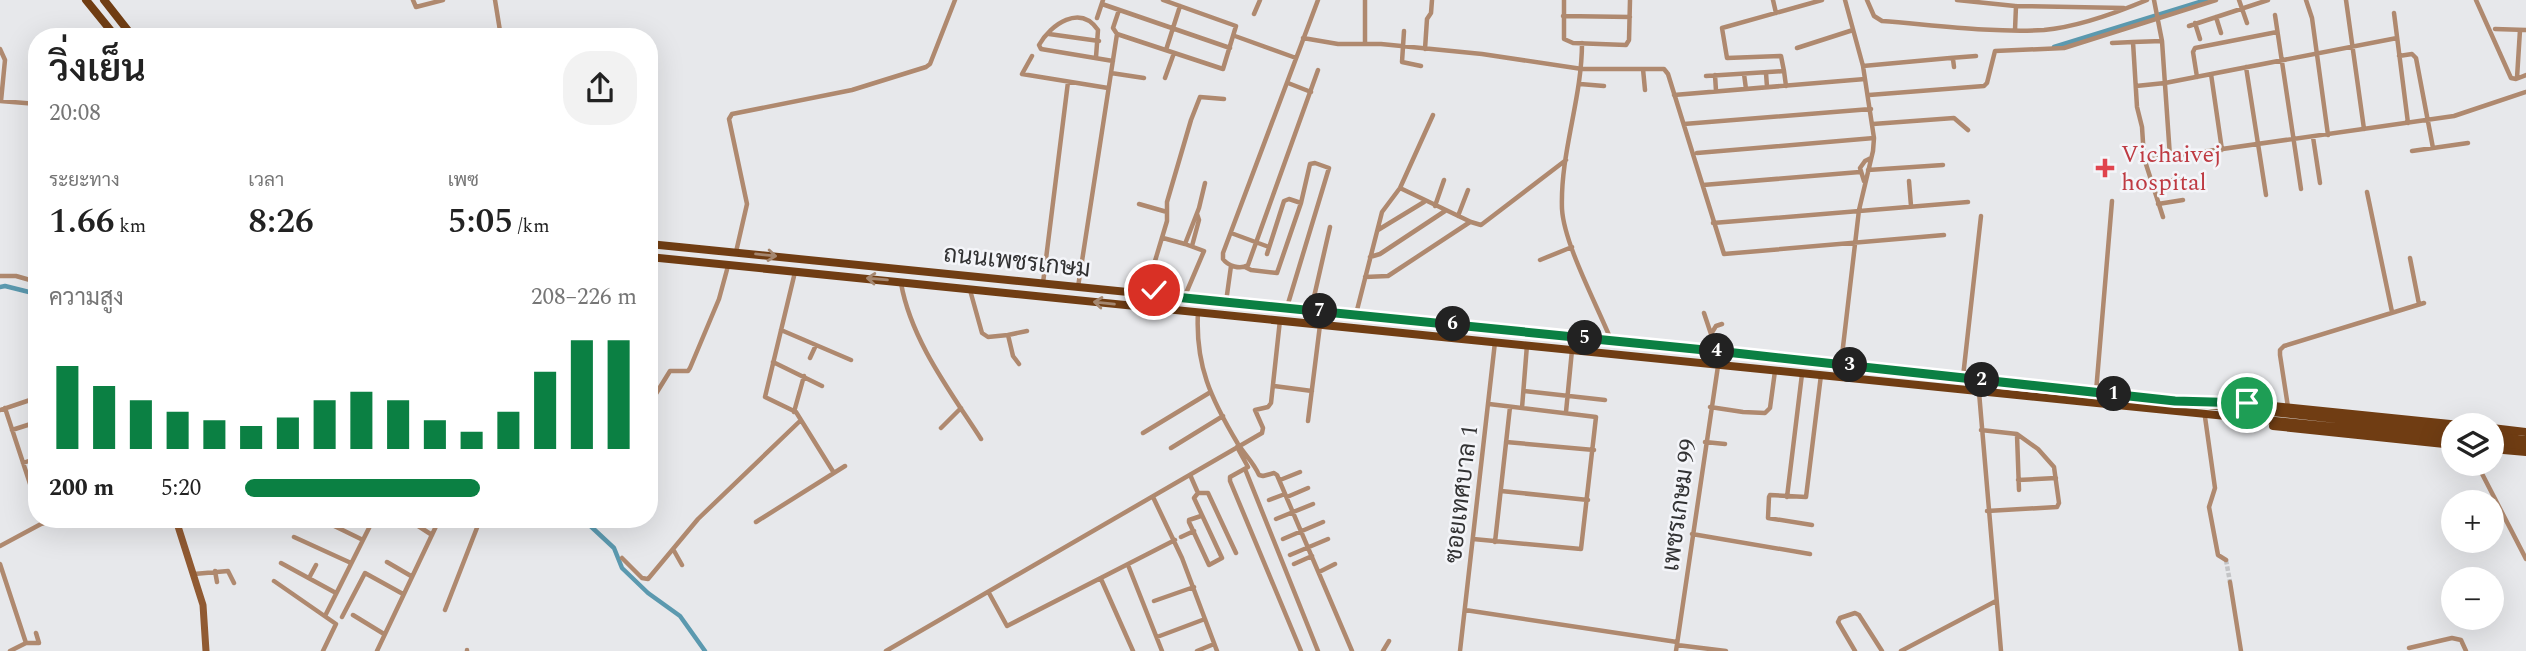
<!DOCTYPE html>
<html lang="th">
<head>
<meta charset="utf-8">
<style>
	body { margin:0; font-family:Spectral,Sarabun,serif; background:#f2f2f2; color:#222; height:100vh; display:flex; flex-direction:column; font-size:26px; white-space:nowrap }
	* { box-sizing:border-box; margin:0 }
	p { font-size:23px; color:#767676 }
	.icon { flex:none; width:38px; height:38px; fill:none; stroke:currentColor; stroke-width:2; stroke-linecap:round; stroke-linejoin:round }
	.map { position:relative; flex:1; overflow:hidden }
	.details { position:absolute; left:28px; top:28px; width:630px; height:500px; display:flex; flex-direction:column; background:#fff; border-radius:28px; box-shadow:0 7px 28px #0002 }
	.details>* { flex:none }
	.buttons { position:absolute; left:2441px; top:413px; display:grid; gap:14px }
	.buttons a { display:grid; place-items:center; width:63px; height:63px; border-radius:50%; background:#fff; box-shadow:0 7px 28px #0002; font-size:35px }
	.pin { position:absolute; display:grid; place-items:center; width:60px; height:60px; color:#fff; margin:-30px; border:4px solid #fff; border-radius:50%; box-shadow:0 2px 7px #0007 }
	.km { position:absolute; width:35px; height:35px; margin:-18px; border-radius:50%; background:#222; color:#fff; font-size:19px; line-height:35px; text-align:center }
	.round { display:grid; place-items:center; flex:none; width:74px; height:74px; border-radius:28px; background:#f2f2f2 }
	.head { display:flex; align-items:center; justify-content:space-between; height:119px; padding:0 21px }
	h1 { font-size:38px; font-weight:600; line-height:52px }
	.stats { display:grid; grid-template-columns:repeat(3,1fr); gap:10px; height:119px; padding:7px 21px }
	.stats div { display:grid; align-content:center }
	.stats b { font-size:35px; font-weight:600 }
	.stats small { font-size:19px; font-weight:400 }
	.stats p { font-size:19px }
	.chart { height:196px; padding:14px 21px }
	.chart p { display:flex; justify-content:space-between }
	.chart svg { width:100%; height:126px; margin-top:7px; stroke:#0b8043; stroke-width:6 }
	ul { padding:0 21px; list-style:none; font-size:23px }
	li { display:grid; grid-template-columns:112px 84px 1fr; align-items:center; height:52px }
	li i { height:18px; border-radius:9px; background:#0b8043 }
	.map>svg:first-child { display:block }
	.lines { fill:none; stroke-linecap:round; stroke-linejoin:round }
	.canal { stroke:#5b99af; stroke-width:4.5 }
	.street-tunnel { stroke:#c3c4c6; stroke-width:4.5; stroke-dasharray:4.5 2; stroke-linecap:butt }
	.street { stroke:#af896f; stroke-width:4.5 }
	.secondary { stroke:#905a32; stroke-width:7 }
	.primary { stroke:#703d13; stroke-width:8 }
	.primary-bridge { stroke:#703d13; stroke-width:8 }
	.oneway { stroke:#a5876f }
	.route-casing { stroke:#fff; stroke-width:14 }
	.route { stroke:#0b8043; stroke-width:9 }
	.health-dot { fill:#e0444e; stroke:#f4f5f9; stroke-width:2.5 }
	.labels { text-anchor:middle; stroke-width:5; stroke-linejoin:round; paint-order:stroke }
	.health-label { font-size:24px; fill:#be3a42; stroke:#f4f5f9; text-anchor:start }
	.street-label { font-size:24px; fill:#323233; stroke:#f4f5f9 }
</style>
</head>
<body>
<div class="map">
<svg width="2526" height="651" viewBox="0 0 2526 651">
	<rect width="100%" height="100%" fill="#e7e8eb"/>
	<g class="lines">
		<!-- canal -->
		<path class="canal" d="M2054,47l152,-47
			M0,287l5,-1 32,8
			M584,520l30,28 8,20 26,25 32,23 25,35"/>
		<!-- street-tunnel -->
		<path class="street-tunnel" d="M2226,560l4,22"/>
		<!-- street -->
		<path class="street" d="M413,0l3,7 27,-7
			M495,0l6,37
			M1318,0l-95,253v6c5,7 17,11 25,6l70,-195
			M1564,0v39l9,4 53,2 3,-5 1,-40
			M1773,0l3,13
			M1867,0l7,16 8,5c52,4 110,12 162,9 34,-3 72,-17 103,-30
			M1957,0l58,6 109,2
			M2154,0l8,41 8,116
			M2239,0l8,23
			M2306,0l6,18 16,117
			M2346,0l18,129
			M2476,0l35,78 5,1 10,-4
			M1102,4l128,44
			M1119,10l-6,18 4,6 106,35 13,-43 -73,-26
			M2394,13l14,110
			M1254,14l6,-14
			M2275,15l26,174
			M1563,16l67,1
			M2216,17l5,16
			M1097,18l6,-18
			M2195,23l5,16
			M2189,26l79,-26
			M2495,29l31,1
			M2015,30l1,-24
			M1404,31l-2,31 19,4
			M1049,34l50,7
			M1235,36l61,22
			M1303,38l35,6h43l101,10 100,15h82l4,5 56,180 220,-19
			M2133,42l29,-1
			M1582,43c0,56 -22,110 -20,166 2,35 35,96 49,131
			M2112,43l21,-1 4,65 5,20 2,31 19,59
			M1365,44v-44
			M1797,48l56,-18
			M0,49l5,11 -4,41
			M1425,49l2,-30 4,-6 1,-13
			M1166,50l14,-44
			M1032,56l-10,18 86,14
			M2399,56l13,-2 4,4 17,90
			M1096,57l2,-27c-18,-26 -47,-6 -59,15l2,4 72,12
			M1950,58l26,-2
			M1863,66l87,-8 3,1 1,8
			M2246,67l20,128
			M1643,69l2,21
			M1784,71l-3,-15 -54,2 -5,-30 100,-28
			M1111,73l33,5
			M1766,73l1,14
			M1744,74l2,15
			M2211,74l11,76
			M1715,75l1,16
			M1706,76l78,-5 2,15
			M2197,77l-4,-25 2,-4 82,-16
			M1165,78l9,-25
			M2517,78l3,-48
			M1288,83l23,9
			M1580,84l24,2
			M2136,86l29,-3 232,-45
			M1674,95l191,-16
			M1869,95l115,-9 3,-3 8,-32 69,-3 152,-48
			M0,101l37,3
			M1684,124l187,-15
			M1873,124l81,-6 14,12
			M2313,137l7,46
			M2412,151l56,-8
			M1697,153l177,-15
			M2145,160l309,-44 72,-24
			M1868,170l75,-5
			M1864,181l-4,-13 5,-7 6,-3
			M1909,181l2,25
			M2151,182l35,-3
			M1703,185l157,-13
			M1400,188l71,34 10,3 85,-65
			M2367,192l25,120
			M1139,204l28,8
			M2158,204l25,-4
			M1435,206l9,-26
			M1458,216l10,-26
			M1713,223l255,-21
			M1378,230l46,-28
			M1231,233l38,14
			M1163,238l22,6 14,-36 6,-25
			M1192,246l7,-26 -2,-6
			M736,252l11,-48 -18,-85 3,-5 120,-24 74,-23 4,-3 25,-64
			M1267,254l17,-53 5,-2 12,4 9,-39 5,-1 14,5 -42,139
			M1370,257l10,-3 65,-43
			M2410,258l9,46
			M1540,260l32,-13
			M1245,267l6,3 26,3 24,-70
			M795,272l-30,125 31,15 38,61
			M0,276h16l21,6
			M1365,277l23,-1 82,-54
			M901,283c10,57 49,108 80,156
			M1043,283l25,-201
			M1078,287l39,-253
			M970,290l12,43 6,4 20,-2 5,21 6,8
			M1155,295l-3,-24 15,-50v-19l24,-82 9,-23 24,2
			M1184,298l20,-47 -19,-7
			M1226,302l5,-36
			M1311,310l19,-83
			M1198,312c-3,53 13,87 40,132 7,11 16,19 21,31l4,1 11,-3 3,2 75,176
			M1704,313l7,21 -1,16
			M1356,314l26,-102 18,-24 33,-73
			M781,330l70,30
			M1711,334l5,-8 6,-2
			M1008,335l19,-4
			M810,358l6,-13
			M773,362l49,24
			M1841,364l18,-154 14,-59 1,-13 -11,-72 -18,-66
			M1963,377l18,-161
			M1274,386l38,5
			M1524,391l81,9
			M1979,392l22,259
			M2096,392l16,-191
			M649,405l21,-34h18l2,-3 29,-69 9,-33
			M1710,407l33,5 22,1 5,-5 5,-37
			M2288,407l-8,-52v-5l4,-4 140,-43
			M5,408l32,97
			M1522,408l5,-63
			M0,410l36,-12
			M794,412l10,-36
			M1566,412l6,-62
			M2205,417l10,71 -6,19 9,48 8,5
			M1308,421l12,-96
			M941,428l20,-20
			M12,430l25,-8
			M1981,430l36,4 21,15 16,18 5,36 -2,4 -70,4
			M1143,433l66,-40
			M2017,435l2,55
			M1506,442l88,8
			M1705,442l20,2
			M1237,447l11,20 -18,10v4l71,170
			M1171,448l52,-32
			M23,463l14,-5
			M2477,464l49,95
			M1245,469l73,182
			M1191,477l7,16h10l28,60
			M1280,480l20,-8
			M2018,480l38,-2
			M1501,491l87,9
			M1198,493l-4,5 28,60 -13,7 -20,-43v-2l12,-4
			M1153,497l29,61 35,93
			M1287,497l21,-9
			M1787,497l15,-123
			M1269,500l16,-6
			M1276,519l37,-15
			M322,520l41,20
			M409,520l23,15
			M756,522l89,-56
			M1812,525l-44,-7 1,-21 1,-2 36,2 15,-122
			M1692,534l118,20
			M294,537l57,26
			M1181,537l13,-6
			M1283,539l40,-17
			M1473,539l108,10 15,-132 -107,-13
			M1495,542l15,-135
			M0,546l41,-22 12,-4
			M673,549l9,16
			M1290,555l38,-16
			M622,558l20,20 6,1 50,-60 103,-99
			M387,562l24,14
			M281,563l55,30
			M0,564l26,79
			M1294,564l18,-8
			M1128,565l34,86
			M215,571l2,11
			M1319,572l16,-8
			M194,574l34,-3 6,12
			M309,578l7,-13
			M1101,579l32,72
			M274,581l62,43 -13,27
			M2230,582l11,69
			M989,593l18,33 168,-86
			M1154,601l40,-14
			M445,610l35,-90
			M1465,610l212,32
			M353,615l31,19
			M325,616l48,-96
			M342,617l23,-44 38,21
			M1157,637l48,-18
			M1677,645l49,6
			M2409,648l43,-10 9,2 5,11
			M10,651l16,-8h13l-3,-10
			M377,651l62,-131
			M467,651v-1
			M886,651l376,-218 1,-5 -8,-18 13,-3 3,-4 9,-83
			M1197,651l17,-7
			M1383,651l6,-10
			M1460,651l35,-309
			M1676,651l42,-285
			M1855,651l-17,-29 2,-4 15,-5 4,2 23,36
			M1901,651l95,-50"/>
		<!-- secondary -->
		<path class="secondary" d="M176,520l27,85 3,46"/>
		<!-- primary -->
		<path class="primary" d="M86,0l30,37
			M104,0l29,37
			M649,244l1086,109 719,79
			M649,257l1805,182
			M2234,402l226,23
			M2273,426l181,19
			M2492,428l34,4
			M2492,449l34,3
			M2498,449l15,-3 -1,-13 -12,-4"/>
		<!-- primary-bridge -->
		<path class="primary-bridge" d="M2492,436l34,4
			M2492,442l34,4"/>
	</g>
	<!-- one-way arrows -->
	<defs><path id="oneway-shaft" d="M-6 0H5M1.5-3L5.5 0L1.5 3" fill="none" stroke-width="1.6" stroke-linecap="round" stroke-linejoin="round" transform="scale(1.75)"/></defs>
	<g class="oneway">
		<use href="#oneway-shaft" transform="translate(766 255) rotate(6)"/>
		<use href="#oneway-shaft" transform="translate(877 279) rotate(-175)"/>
		<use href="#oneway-shaft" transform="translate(1104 303) rotate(-174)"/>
	</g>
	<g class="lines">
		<!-- route casing -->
		<g class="route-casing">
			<path id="route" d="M1154,290l1,5 580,58 440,48 72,2"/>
		</g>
		<!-- route -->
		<use href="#route" class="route"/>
	</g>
	<!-- markers -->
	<path class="health-dot" d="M2101.5 157.5h7v7h7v7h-7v7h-7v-7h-7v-7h7z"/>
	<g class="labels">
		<!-- health labels -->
		<g class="health-label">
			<text x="2121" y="162">Vichaivej<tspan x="2121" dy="28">hospital</tspan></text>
		</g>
		<!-- street labels -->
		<g class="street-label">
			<text transform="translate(1017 261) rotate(6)" y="8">ถนนเพชรเกษม</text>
			<text transform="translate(1461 494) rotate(-83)" y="8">ซอยเทศบาล 1</text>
			<text transform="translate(1679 505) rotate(-82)" y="8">เพชรเกษม 99</text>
		</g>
	</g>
</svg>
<div class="buttons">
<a><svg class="icon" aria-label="layers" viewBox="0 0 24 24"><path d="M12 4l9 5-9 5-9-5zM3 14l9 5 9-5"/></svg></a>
<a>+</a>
<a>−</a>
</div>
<div class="pin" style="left:2247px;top:403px;background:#1e9e55"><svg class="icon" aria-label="arrive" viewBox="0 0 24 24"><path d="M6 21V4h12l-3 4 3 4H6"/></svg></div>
<div class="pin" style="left:1154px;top:290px;background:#d93025"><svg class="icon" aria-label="check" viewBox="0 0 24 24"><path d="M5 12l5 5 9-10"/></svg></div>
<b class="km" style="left:2114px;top:394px">1</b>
<b class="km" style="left:1982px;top:380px">2</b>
<b class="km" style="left:1850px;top:365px">3</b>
<b class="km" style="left:1717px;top:351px">4</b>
<b class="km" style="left:1585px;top:338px">5</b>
<b class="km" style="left:1453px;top:324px">6</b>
<b class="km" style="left:1320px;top:311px">7</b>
<section class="details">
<div class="head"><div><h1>วิ่งเย็น</h1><p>20:08</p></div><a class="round"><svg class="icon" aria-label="share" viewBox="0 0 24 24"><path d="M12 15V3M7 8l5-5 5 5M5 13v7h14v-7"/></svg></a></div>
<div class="stats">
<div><p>ระยะทาง</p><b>1.66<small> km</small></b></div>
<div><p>เวลา</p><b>8:26</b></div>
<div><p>เพซ</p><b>5:05<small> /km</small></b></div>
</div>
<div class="chart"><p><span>ความสูง</span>208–226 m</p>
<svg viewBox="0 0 160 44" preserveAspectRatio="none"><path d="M5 44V15M15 44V22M25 44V27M35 44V31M45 44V34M55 44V36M65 44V33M75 44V27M85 44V24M95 44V27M105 44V34M115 44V38M125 44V31M135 44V17M145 44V6M155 44V6"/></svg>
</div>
<ul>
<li><b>200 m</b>5:20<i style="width:60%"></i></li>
</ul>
</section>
</div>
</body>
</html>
